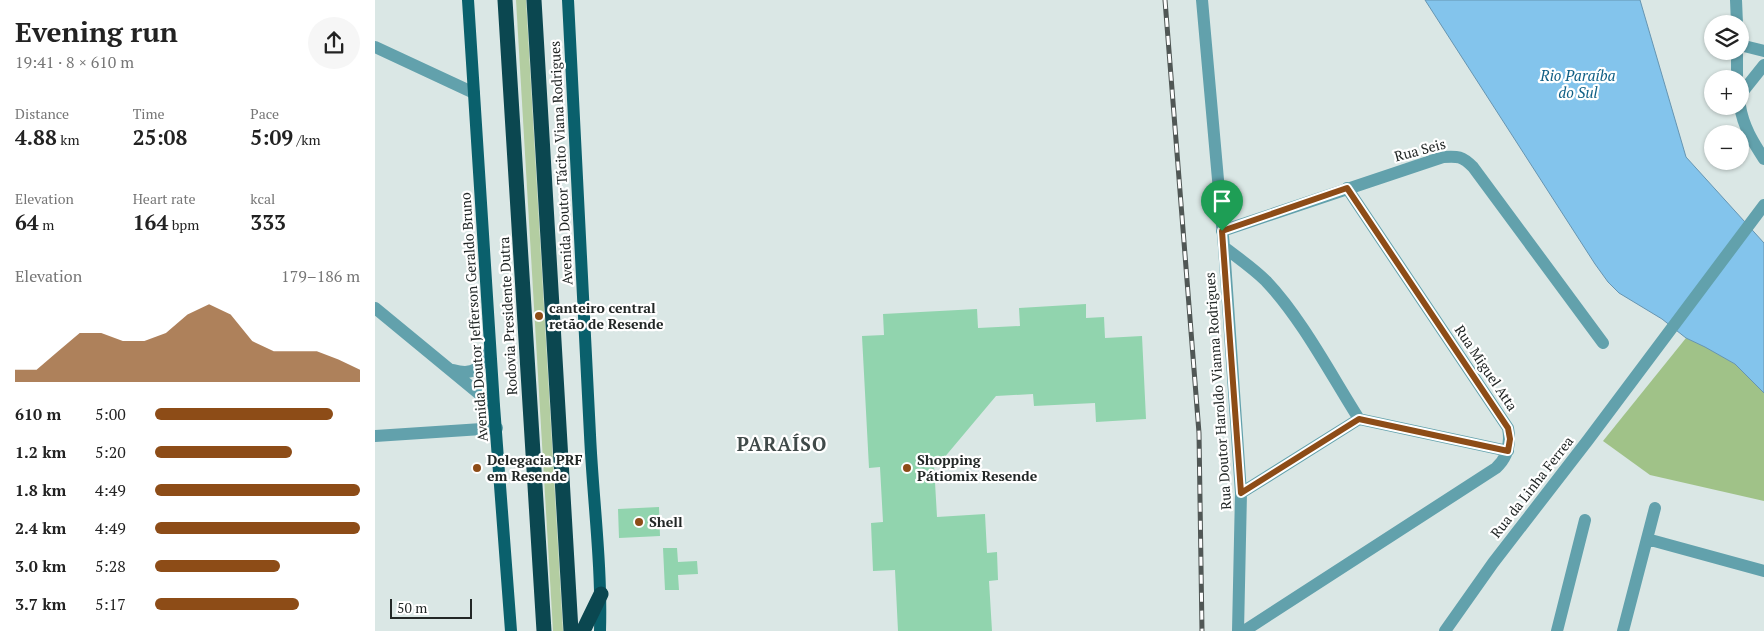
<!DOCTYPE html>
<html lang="en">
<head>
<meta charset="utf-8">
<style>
	body { margin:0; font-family:"PT Serif",serif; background:#f6f6f6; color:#222; height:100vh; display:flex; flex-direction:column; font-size:19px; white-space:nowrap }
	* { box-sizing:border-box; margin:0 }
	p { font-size:16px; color:#767676 }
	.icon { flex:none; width:28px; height:28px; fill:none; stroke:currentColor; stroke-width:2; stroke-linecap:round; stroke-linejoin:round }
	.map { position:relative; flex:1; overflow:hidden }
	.drawer { display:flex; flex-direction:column; background:#fff; width:375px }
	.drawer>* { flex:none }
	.tools { position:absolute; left:1329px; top:15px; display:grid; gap:10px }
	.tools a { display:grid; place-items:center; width:45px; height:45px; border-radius:50%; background:#fff; box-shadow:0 1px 4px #0004; font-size:25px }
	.scale { position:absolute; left:15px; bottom:12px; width:82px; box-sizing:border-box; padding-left:5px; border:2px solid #222726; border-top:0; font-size:14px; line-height:18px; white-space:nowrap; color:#222726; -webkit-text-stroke:4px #fff; paint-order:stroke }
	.pin { position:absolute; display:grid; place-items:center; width:42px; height:42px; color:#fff; margin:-51px -21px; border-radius:50% 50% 50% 0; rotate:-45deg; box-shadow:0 0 5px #0007 }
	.pin .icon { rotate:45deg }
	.round { display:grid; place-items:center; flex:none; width:52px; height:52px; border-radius:26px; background:#f6f6f6 }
	.summary { display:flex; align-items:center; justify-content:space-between; height:85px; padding:0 15px }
	h1 { font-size:28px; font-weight:700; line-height:38px }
	.figures { display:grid; grid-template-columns:repeat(3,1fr); gap:8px; height:85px; padding:5px 15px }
	.figures div { display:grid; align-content:center }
	.figures b { font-size:21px; font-weight:700 }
	.figures small { font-size:14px; font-weight:400 }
	.figures p { font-size:14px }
	.chart { height:140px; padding:10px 15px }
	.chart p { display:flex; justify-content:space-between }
	.chart svg { width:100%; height:90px; margin-top:5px; fill:#8d4c17; opacity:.7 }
	ul { padding:0 15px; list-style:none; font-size:16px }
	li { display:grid; grid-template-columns:80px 60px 1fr; align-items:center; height:38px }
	li i { height:12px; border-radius:6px; background:#8d4c17 }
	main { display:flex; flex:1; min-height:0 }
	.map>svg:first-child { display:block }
	.green { fill:#b3cda1 }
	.forest { fill:#a0c288 }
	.water { fill:#83c4ec; stroke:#6695b1 }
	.building { fill:#91d4ae }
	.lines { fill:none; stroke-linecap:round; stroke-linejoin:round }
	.minor { stroke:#62a1ac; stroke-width:12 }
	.major { stroke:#0a606c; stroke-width:12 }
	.highway { stroke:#0b4750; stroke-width:15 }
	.rail-casing { stroke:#505755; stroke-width:5 }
	.rail { stroke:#fff; stroke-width:3; stroke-dasharray:9; stroke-linecap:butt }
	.route-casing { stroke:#fff; stroke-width:10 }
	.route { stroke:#8d4c17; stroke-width:6 }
	.poi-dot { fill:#8d4c17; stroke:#fff; stroke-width:2 }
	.labels { text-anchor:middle; stroke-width:4.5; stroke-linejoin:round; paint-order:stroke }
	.street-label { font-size:14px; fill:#222726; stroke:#fff }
	.poi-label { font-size:14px; font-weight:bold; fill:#222726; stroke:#fff; text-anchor:start }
	.water-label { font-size:15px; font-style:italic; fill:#0f5f85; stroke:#fff }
	.district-label { font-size:19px; font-weight:bold; letter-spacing:1px; fill:#404a49; stroke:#fff }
</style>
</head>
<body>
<main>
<section class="drawer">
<div class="summary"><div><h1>Evening run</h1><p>19:41 · 8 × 610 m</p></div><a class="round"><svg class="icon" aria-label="share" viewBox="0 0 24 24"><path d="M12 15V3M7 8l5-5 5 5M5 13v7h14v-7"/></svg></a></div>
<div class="figures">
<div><p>Distance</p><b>4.88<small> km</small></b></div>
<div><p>Time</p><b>25:08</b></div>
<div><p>Pace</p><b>5:09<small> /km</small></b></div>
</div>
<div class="figures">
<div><p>Elevation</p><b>64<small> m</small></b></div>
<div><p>Heart rate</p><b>164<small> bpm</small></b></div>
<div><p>kcal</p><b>333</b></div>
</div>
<div class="chart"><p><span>Elevation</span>179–186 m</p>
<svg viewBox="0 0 160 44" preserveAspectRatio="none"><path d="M0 44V38L10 38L20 29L30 20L40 20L50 24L60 24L70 20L80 11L90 6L100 11L110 24L120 29L130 29L140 29L150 33L160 38V44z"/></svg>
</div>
<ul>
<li><b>610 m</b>5:00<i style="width:87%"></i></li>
<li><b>1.2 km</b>5:20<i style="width:67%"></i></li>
<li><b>1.8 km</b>4:49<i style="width:100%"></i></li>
<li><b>2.4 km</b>4:49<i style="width:100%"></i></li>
<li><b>3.0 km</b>5:28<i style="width:61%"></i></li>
<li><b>3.7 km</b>5:17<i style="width:70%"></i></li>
</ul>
</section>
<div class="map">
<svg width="1389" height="631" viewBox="0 0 1389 631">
	<rect width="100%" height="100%" fill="#dae7e5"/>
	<!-- green -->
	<path class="green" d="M141,0h10l37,631h-10z"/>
	<!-- forest -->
	<path class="forest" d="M1311,338l19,8 30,18 29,29v108l-114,-26 -47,-34z"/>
	<!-- water -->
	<path class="water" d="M1050,0h215l46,157 78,86v150l-29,-29 -30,-17 -19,-9 -24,-19 -43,-26 -11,-11 -13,-18z"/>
	<!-- building -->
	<path class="building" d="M711,304v14l18,-1 1,21 37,-2 4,83 -50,3 -1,-19 -61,3 -1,-12 -37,2 -58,69h-4l3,52 48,-3 2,39 10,-1 1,28 -9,1 3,50h-94l-3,-61 -22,1 -2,-48 12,-1 -3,-55 -11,1 -7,-132 22,-1 -1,-21 94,-5 1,19 42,-2 -1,-18z
		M284,507l1,29 -41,2 -1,-29z
		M288,548h14l1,14 19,-1 1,13 -20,1 1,15h-14z"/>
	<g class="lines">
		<!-- minor -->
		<path class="minor" d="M827,0l22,247 17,246 -3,138
			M1361,0l1,24
			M1365,45l24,6
			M0,47l99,46
			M1362,51v28
			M1365,95l24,-30
			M1365,106c3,20 13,36 24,53
			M847,231l221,-74c15,-1 19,-1 30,10l130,176
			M849,247c14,11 29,21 42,34 36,38 65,94 93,138l-118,74
			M0,308l119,98
			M78,370c21,6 29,-2 37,-21
			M984,419l149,32
			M0,436l122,-8
			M1272,539l117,32
			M869,631l252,-163c12,-11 15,-24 12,-40l-161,-240
			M1070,631l48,-68 95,-123 176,-235
			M1182,631l28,-111
			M1248,631l32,-123"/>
		<!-- major -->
		<path class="major" d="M93,0l26,406 17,225
			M193,0c8,145 15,290 22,435 3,65 12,130 10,196"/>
		<!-- highway -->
		<path class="highway" d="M130,0l39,631
			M159,0l37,631
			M208,631l18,-37"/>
		<!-- rail casing -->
		<g class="rail-casing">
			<path id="rail" d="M790,0l34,433 3,198"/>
		</g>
		<!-- rail -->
		<use href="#rail" class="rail"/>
	</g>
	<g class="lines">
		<!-- route casing -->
		<g class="route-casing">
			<path id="route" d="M972,188l161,240 2,11 -2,12 -149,-32 -118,74 -19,-262z"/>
		</g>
		<!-- route -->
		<use href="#route" class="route"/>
	</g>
	<!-- markers -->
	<g class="poi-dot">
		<circle cx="164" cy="316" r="5"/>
		<circle cx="102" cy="468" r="5"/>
		<circle cx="532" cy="468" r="5"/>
		<circle cx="264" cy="522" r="5"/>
	</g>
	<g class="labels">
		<!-- street labels -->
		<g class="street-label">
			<text transform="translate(1045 150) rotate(-15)" y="5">Rua Seis</text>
			<text transform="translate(186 163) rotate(-93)" y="5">Avenida Doutor Tácito Viana Rodrigues</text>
			<text transform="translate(133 316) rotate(-93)" y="5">Rodovia Presidente Dutra</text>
			<text transform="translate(99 317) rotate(-94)" y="5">Avenida Doutor Jefferson Geraldo Bruno</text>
			<text transform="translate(1111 368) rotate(56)" y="5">Rua Miguel Atta</text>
			<text transform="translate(843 391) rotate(-94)" y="5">Rua Doutor Haroldo Vianna Rodrigues</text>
			<text transform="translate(1157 487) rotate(-52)" y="5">Rua da Linha Ferrea</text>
		</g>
		<!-- poi labels -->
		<g class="poi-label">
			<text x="174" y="313">canteiro central<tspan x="174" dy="16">retão de Resende</tspan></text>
			<text x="112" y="465">Delegacia PRF<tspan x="112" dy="16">em Resende</tspan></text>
			<text x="542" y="465">Shopping<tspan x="542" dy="16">Pátiomix Resende</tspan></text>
			<text x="274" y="527">Shell</text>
		</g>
		<!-- water labels -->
		<g class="water-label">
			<text x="1203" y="81">Rio Paraíba<tspan x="1203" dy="17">do Sul</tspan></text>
		</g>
		<!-- district labels -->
		<g class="district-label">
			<text x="407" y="451">PARAÍSO</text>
		</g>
	</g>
</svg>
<div class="tools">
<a><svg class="icon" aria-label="layers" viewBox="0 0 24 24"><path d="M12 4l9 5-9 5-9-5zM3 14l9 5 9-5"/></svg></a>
<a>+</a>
<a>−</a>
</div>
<div class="scale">50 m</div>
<div class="pin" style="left:847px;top:231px;background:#1e9e55"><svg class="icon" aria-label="arrive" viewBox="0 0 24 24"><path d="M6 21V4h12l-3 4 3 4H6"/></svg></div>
</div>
</main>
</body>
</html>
